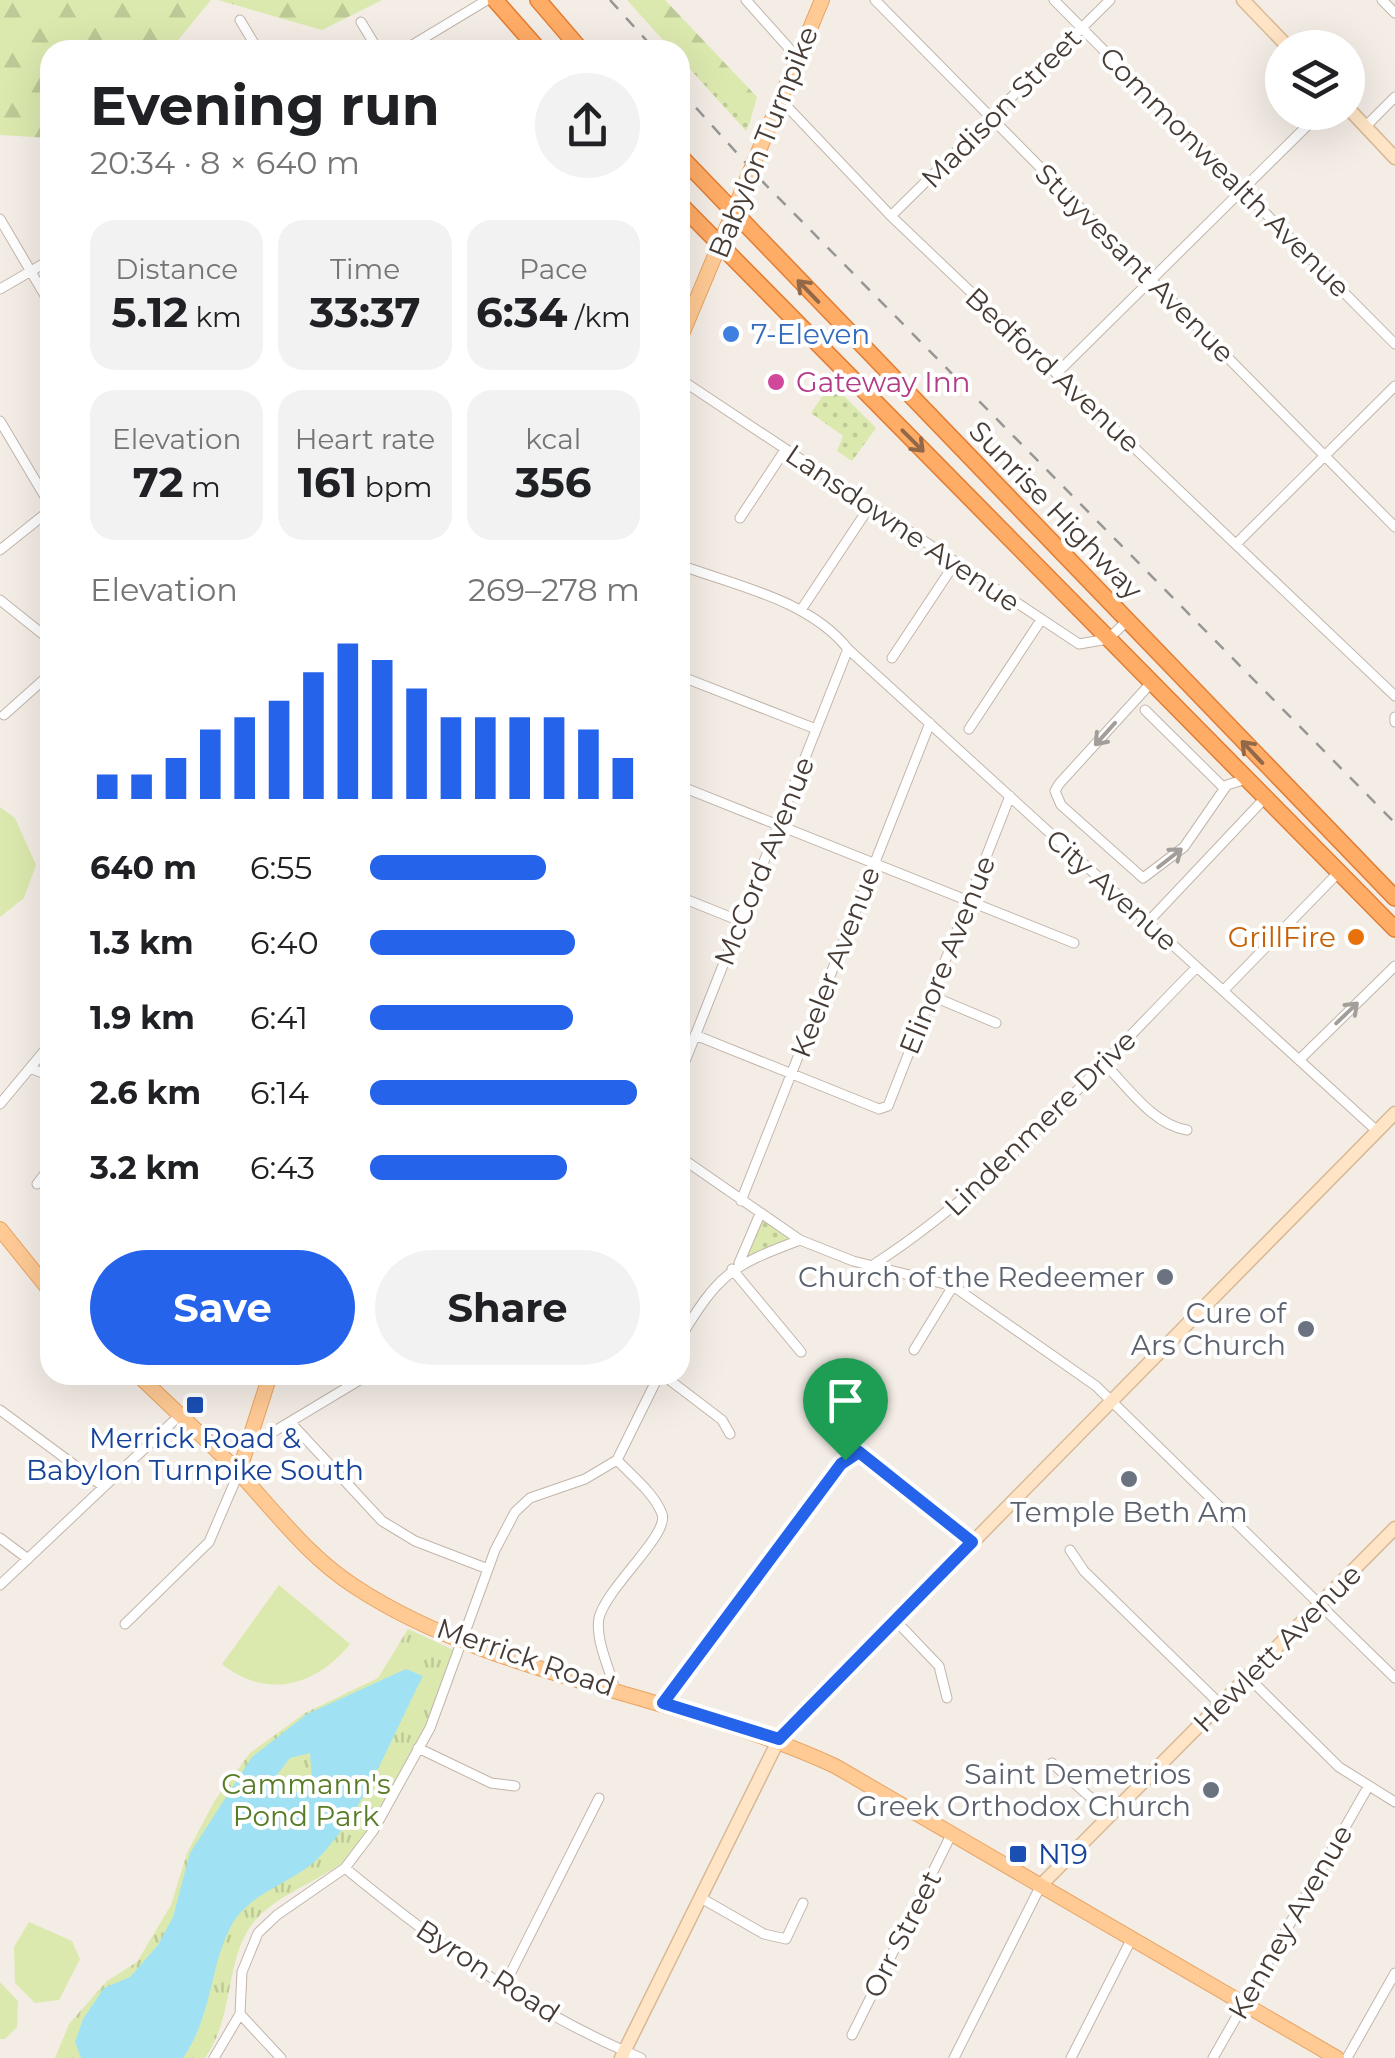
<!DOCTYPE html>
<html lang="en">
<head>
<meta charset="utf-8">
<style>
	body { margin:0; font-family:Montserrat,sans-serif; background:#f2f2f2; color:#202124; height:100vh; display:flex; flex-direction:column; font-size:38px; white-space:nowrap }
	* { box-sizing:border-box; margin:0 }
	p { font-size:32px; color:#757577 }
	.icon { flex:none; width:55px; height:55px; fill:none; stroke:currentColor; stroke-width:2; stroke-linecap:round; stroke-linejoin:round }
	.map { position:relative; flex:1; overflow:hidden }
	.details { position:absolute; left:40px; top:40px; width:650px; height:1345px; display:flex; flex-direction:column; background:#fff; border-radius:30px; box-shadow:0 10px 40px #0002 }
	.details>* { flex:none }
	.buttons { position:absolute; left:1265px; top:30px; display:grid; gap:20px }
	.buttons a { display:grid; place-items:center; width:100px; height:100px; border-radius:50%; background:#fff; box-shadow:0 10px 40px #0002; font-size:50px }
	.pin { position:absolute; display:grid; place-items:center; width:85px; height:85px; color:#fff; margin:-102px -42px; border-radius:50% 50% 50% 0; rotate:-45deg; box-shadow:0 0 10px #0007 }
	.pin .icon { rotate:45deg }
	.round { display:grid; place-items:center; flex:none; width:105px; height:105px; border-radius:52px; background:#f2f2f2 }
	.overview { display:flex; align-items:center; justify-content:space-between; height:170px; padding:0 50px }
	h1 { font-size:55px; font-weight:700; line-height:75px }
	.figures { display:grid; grid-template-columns:repeat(3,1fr); gap:15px; height:170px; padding:10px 50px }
	.figures div { display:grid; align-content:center; border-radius:25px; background:#f2f2f2; text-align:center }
	.figures b { font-size:42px; font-weight:700 }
	.figures small { font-size:28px; font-weight:400 }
	.figures p { font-size:28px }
	.chart { height:280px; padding:20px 50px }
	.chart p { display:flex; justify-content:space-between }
	.chart svg { width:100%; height:180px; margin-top:10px; stroke:#2563eb; stroke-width:6 }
	.cta { display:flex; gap:20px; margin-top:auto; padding:20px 50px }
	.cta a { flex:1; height:115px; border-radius:60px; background:#2563eb; color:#fff; font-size:40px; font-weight:700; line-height:115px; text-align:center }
	.cta a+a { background:#f2f2f2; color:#202124 }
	ul { padding:0 50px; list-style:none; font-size:32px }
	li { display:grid; grid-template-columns:160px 120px 1fr; align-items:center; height:75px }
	li i { height:25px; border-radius:12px; background:#2563eb }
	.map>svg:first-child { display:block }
	.grass { fill:url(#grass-dots) }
	.forest { fill:url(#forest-firs) }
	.park { fill:url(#park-tufts) }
	.pitch { fill:#dbe9ae }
	.water { fill:#a0e2f3; fill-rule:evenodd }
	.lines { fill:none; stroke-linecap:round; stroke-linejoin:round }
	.street-casing { stroke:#c2b5ab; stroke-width:11 }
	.secondary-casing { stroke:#d8b997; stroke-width:15 }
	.primary-casing { stroke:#e8a360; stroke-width:16 }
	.highway-casing { stroke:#e27d32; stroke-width:18 }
	.street { stroke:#fff; stroke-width:9 }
	.secondary { stroke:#ffe5c5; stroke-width:12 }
	.primary { stroke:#ffca94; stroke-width:14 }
	.highway { stroke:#ffac66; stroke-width:15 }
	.rail { stroke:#969696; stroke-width:2.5; stroke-dasharray:12 12; stroke-linecap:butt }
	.oneway { stroke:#916949 }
	.oneway2 { stroke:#a39e9a }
	.route-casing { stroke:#fff; stroke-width:20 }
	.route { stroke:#2563eb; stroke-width:12 }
	.shop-dot { fill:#3f7fe0; stroke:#fff; stroke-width:4 }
	.hotel-dot { fill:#d1479c; stroke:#fff; stroke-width:4 }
	.food-dot { fill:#e8710a; stroke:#fff; stroke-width:4 }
	.worship-dot { fill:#6b7280; stroke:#fff; stroke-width:4 }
	.transit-dot { fill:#1a4fb4; stroke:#fff; stroke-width:4 }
	.labels { text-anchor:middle; stroke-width:8; stroke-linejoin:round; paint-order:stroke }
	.street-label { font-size:28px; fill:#473c35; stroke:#fff }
	.shop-label { font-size:28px; fill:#366cbe; stroke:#fff; text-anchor:start }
	.hotel-label { font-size:28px; fill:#b23c85; stroke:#fff; text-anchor:start }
	.food-label { font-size:28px; fill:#c56008; stroke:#fff; text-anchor:end }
	.worship-label { font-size:28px; fill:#5b616d; stroke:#fff; text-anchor:end }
	.transit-label { font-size:28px; fill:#164399; stroke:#fff }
	.park-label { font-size:28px; fill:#587b26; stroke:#fff }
</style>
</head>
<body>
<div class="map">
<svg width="1395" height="2058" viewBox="0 0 1395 2058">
	<defs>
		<pattern id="grass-dots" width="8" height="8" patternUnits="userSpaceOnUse" patternTransform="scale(2.5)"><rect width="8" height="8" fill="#dbe9ae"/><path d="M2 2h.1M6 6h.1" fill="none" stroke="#bdc996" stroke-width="1.8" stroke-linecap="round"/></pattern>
		<pattern id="forest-firs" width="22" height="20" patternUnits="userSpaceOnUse" patternTransform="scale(2.5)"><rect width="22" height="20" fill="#dbe9ae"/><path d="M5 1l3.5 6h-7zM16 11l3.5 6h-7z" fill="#bdc996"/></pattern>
		<pattern id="park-tufts" width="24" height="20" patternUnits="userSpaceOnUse" patternTransform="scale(2.5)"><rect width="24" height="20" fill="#dbe9ae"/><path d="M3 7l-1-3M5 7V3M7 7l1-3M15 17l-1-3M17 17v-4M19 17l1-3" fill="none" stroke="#bdc996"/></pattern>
	</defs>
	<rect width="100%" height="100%" fill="#f4ede6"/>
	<!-- grass -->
	<path class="grass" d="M627,0h9l113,125 -3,6 -66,-73v-8h-8z
		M831,383l45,45 -24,33 -15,-10 6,-15 -32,-23z
		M761,1217l35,22 -51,18z"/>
	<!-- forest -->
	<path class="forest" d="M0,0h211l-41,50h-120v88l-50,-3z
		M218,0h164l-60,30z
		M636,0h29l92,97 -8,28z"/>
	<!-- park -->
	<path class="park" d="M408,1629l50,23c-20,52 -65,166 -105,202 -29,27 -75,38 -100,69 -29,38 -18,93 -48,135h-150l14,-34 38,-43 30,-19 34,-57 16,-52 28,-53 35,-47 55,-40 73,-35z"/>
	<!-- pitch -->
	<path class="pitch" d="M0,807l15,11 21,47 -12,33 -24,19z
		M279,1585l71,59c-34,42 -83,56 -128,20z
		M29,1922l43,19 8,18 -21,41 -24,3 -20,-20 -1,-36z
		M0,1982l18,19 -1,26 -12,12h-5z"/>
	<!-- water -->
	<path class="water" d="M406,1669l17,7c-30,58 -55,126 -98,175 -26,32 -75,38 -95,77 -21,42 -17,86 -47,130h-102l-6,-16 8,-23 21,-31 26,-11 28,-32 15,-28 17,-64 62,-96 55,-43zM310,1753l2,26 -14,14 -22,-17 14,-18z"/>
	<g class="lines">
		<!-- street casing -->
		<g class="street-casing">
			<path id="street" d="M746,0l50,56
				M875,0l520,527
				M1054,0l341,344
				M1382,0l13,13
				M240,20l18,30
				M361,22l17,28
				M404,50l83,-50
				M779,98l112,118 504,480
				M1365,127l30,-30
				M891,216l219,-216
				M0,219l50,85
				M0,289l50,-29
				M1057,373l264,-261
				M680,379l399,265 29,-5 20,-19
				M0,421l50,84
				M740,518l45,-68
				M1236,544l159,-158
				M0,550l50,-40
				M680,565c57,21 129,35 168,84l529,482
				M0,600l50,40
				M801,610l69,-104
				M892,658l63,-95
				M680,676l136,53
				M1151,683l-92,101 -4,7 6,14 82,73 41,-31 43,-62 19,-6
				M1145,710l79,78
				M4,715l46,-41
				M1395,717v5
				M969,729l72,-109
				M680,786l394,157
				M680,897l60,24
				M1148,922l117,-124
				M1223,991l115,-118
				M932,996l64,27
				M695,1035l184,74 9,-3 122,-310
				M1299,1060l96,-94
				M1103,1062c23,23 50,63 84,68
				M30,1068l20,8
				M680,1074l168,-425
				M0,1104l50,-60
				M680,1157l120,83 53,21 100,25 143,100 299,292
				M37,1184l13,-17
				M741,1201l189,-478
				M739,1263l21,-49
				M873,1265c124,-80 220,-193 324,-298
				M732,1269l69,83
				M680,1338c39,-64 50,-72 120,-98
				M914,1350l39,-64
				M663,1375l59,45 8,14
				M0,1410l104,77
				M291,1423l91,98 33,20 73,28
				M248,1447l120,-72
				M0,1538l28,21
				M1070,1550l14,21 136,133
				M0,1585l180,-170
				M895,1620l44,46 8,32
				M125,1624l84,-82 30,-70
				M1248,1677l91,90 56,35
				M614,1687c-5,-20 -19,-48 -15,-69 7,-30 71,-84 63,-104 -7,-20 -31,-39 -45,-54
				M663,1703l186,-247h18l106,86
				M418,1748l73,35 24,3
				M1052,1763l59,53
				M345,1868c91,75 187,145 296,190
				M701,1898l63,36 22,5 17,-36
				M504,1986l95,-188
				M240,2014l41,44
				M852,2035l100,-202
				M214,2058l26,-44 2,-42 16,-39 19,-18 68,-47 28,-37 57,-103 65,-178 20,-38 15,-14 55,-19 32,-19 42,-85
				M954,2058l87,-173
				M1071,2058l61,-120
				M1213,2058l155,-271
				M1347,2058l48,-85"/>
		</g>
		<!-- secondary casing -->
		<g class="secondary-casing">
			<path id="secondary" d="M1243,0l46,48
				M1348,108l47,50
				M1041,1885l354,-357
				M621,2058l158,-319 616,-626"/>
		</g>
		<!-- primary casing -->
		<g class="primary-casing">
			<path id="primary" d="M680,339l142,-339
				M0,1229l50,62
				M138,1375c34,33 70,65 103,100 36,39 68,82 113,111 135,90 331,110 481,180l502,292
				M239,1472l31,-97"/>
		</g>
		<!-- highway casing -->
		<g class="highway-casing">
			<path id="highway" d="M495,0l44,50
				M538,0l43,50
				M680,156l715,742
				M680,204l715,725"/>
		</g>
		<!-- street -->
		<use href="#street" class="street"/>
		<!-- secondary -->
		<use href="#secondary" class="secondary"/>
		<!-- primary -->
		<use href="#primary" class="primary"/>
		<!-- highway -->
		<use href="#highway" class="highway"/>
		<!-- rail -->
		<path class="rail" d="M610,0l45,50
			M680,90l83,92 632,641"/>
	</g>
	<!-- one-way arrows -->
	<defs><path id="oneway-shaft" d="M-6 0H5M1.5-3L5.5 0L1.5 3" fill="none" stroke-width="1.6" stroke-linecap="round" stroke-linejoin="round" transform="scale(2.5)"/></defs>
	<g class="oneway">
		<use href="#oneway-shaft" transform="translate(808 291) rotate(-134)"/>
		<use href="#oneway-shaft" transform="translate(913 441) rotate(45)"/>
		<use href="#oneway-shaft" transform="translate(1252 752) rotate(-133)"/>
	</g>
	<g class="oneway2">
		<use href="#oneway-shaft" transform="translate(1105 734) rotate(132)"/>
		<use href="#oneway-shaft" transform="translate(1170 858) rotate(-38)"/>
		<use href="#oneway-shaft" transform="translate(1347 1013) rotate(-44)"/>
	</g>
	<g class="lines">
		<!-- route casing -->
		<g class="route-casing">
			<path id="route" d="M859,1452l113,90 -193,197 -116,-36 178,-239z"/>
		</g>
		<!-- route -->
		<use href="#route" class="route"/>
	</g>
	<!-- markers -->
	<circle class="shop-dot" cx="731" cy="334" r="10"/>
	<circle class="hotel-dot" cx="776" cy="382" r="10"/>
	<circle class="food-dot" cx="1356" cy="937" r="10"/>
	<g class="worship-dot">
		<circle cx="1165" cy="1277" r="10"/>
		<circle cx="1306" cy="1329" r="10"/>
		<circle cx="1129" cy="1479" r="10"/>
		<circle cx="1211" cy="1790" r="10"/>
	</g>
	<g class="transit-dot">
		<rect x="185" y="1395" width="20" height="20" rx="5"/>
		<rect x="1008" y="1844" width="20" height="20" rx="5"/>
	</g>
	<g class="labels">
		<!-- street labels -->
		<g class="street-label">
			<text transform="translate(1001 108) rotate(-45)" y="10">Madison Street</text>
			<text transform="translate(763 142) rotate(-68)" y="10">Babylon Turnpike</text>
			<text transform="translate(1225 172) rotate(45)" y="10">Commonwealth Avenue</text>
			<text transform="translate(1135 263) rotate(45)" y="10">Stuyvesant Avenue</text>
			<text transform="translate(1053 370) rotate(43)" y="10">Bedford Avenue</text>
			<text transform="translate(1056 510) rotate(46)" y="10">Sunrise Highway</text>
			<text transform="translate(903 528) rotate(34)" y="10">Lansdowne Avenue</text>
			<text transform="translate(764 861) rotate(-68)" y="10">McCord Avenue</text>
			<text transform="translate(1112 890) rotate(42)" y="10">City Avenue</text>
			<text transform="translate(947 955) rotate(-68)" y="10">Elinore Avenue</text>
			<text transform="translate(835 962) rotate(-69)" y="10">Keeler Avenue</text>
			<text transform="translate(1040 1123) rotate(-44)" y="10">Lindenmere Drive</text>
			<text transform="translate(1277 1648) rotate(-45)" y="10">Hewlett Avenue</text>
			<text transform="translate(526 1657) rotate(19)" y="10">Merrick Road</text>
			<text transform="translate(1290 1922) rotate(-60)" y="10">Kenney Avenue</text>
			<text transform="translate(902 1934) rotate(-63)" y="10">Orr Street</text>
			<text transform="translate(488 1971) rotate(33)" y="10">Byron Road</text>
		</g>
		<!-- shop labels -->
		<g class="shop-label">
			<text x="751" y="344">7-Eleven</text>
		</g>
		<!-- hotel labels -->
		<g class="hotel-label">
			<text x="796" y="392">Gateway Inn</text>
		</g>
		<!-- food labels -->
		<g class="food-label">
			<text x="1336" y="947">GrillFire</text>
		</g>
		<!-- worship labels -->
		<g class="worship-label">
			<text x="1145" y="1287">Church of the Redeemer</text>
			<text x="1286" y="1323">Cure of<tspan x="1286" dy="32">Ars Church</tspan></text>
			<text x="1129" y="1522" text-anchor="middle">Temple Beth Am</text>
			<text x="1191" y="1784">Saint Demetrios<tspan x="1191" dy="32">Greek Orthodox Church</tspan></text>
		</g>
		<!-- transit labels -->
		<g class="transit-label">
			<text x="195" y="1448">Merrick Road &amp;<tspan x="195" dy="32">Babylon Turnpike South</tspan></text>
			<text x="1038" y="1864" text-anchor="start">N19</text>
		</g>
		<!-- park labels -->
		<g class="park-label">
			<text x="306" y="1794">Cammann's<tspan x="306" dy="32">Pond Park</tspan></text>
		</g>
	</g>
</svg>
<div class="buttons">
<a><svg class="icon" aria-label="layers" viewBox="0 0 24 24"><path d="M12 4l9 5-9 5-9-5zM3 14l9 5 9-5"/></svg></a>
</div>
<div class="pin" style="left:845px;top:1460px;background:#1e9e55"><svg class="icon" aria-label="arrive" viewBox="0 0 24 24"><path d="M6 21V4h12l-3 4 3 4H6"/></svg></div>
<section class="details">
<div class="overview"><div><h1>Evening run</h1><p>20:34 · 8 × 640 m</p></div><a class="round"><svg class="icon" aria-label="share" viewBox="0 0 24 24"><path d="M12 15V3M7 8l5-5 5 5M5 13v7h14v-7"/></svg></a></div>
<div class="figures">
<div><p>Distance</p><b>5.12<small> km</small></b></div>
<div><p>Time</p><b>33:37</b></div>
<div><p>Pace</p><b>6:34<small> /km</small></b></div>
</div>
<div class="figures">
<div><p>Elevation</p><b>72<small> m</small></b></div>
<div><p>Heart rate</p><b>161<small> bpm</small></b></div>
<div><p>kcal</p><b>356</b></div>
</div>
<div class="chart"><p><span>Elevation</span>269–278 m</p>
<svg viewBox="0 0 160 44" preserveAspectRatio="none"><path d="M5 44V38M15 44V38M25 44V34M35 44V27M45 44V24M55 44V20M65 44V13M75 44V6M85 44V10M95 44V17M105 44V24M115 44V24M125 44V24M135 44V24M145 44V27M155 44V34"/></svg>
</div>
<ul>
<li><b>640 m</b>6:55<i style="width:65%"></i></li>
<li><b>1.3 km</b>6:40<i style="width:76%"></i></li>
<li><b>1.9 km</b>6:41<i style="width:75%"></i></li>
<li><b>2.6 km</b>6:14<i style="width:99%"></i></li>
<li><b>3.2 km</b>6:43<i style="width:73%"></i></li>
</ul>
<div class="cta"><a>Save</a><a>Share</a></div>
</section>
</div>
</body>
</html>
